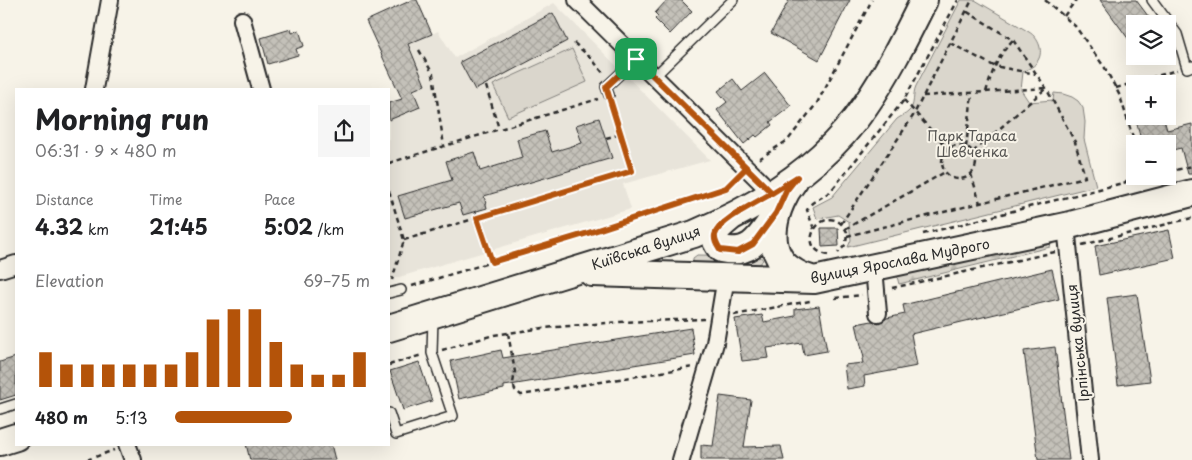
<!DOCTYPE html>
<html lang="en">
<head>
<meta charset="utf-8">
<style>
	body { margin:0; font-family:"Playpen Sans",sans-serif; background:#f6f6f6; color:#202124; height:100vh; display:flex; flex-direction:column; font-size:19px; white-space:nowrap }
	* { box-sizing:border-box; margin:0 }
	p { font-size:16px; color:#757577 }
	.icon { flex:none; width:28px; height:28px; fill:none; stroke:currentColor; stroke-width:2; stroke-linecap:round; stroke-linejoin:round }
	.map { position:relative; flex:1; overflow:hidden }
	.side { position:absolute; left:15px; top:88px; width:375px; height:358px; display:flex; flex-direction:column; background:#fff; border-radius:0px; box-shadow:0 5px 20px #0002 }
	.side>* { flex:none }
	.buttons { position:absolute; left:1126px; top:15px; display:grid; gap:10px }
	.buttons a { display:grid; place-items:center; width:50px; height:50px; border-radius:0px; background:#fff; box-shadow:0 5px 20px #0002; font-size:25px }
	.pin { position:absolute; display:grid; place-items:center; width:42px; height:42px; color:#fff; margin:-21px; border-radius:10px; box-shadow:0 2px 8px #0006 }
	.round { display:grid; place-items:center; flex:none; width:52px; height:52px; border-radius:0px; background:#f6f6f6 }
	.headline { display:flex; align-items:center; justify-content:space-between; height:85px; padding:0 20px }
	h1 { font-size:28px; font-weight:700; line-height:38px }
	.stats { display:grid; grid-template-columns:repeat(3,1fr); gap:8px; height:85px; padding:5px 20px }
	.stats div { display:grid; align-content:center }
	.stats b { font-size:21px; font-weight:700 }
	.stats small { font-size:14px; font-weight:400 }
	.stats p { font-size:14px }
	.chart { height:140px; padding:10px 20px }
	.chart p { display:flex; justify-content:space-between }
	.chart svg { width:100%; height:90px; margin-top:5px; stroke:#b45309; stroke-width:6 }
	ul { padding:0 20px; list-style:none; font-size:16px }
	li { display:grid; grid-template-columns:80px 60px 1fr; align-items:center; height:38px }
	li i { height:12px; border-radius:6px; background:#b45309 }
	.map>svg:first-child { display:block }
	.built { fill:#e8e4da }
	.green { fill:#dad6cc; stroke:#82807c }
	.forest { fill:url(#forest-firs); stroke:#82807c }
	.building { fill:url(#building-cross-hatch); stroke:#2b2b2b }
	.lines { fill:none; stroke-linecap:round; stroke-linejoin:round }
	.lane-casing { stroke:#2b2b2b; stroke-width:12 }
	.street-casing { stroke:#2b2b2b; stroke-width:20 }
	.primary-casing { stroke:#2b2b2b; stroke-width:30 }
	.path { stroke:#2b2b2b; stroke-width:2.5; stroke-dasharray:5 4; stroke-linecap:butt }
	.lane { stroke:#f7f3e8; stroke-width:9 }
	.street { stroke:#f7f3e8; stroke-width:16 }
	.primary { stroke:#f7f3e8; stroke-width:26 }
	.route-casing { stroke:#fff; stroke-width:10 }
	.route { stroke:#b45309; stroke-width:6 }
	.labels { text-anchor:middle; stroke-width:4; stroke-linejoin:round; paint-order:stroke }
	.park-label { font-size:14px; fill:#575653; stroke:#f7f3e8 }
	.street-label { font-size:14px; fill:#2b2b2b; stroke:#f7f3e8 }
</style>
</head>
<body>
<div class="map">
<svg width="1192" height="460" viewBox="0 0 1192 460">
	<defs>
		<pattern id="forest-firs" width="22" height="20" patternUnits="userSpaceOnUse" patternTransform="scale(1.25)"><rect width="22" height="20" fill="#dad6cc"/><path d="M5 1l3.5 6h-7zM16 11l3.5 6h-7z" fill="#bbb8af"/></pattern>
		<pattern id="building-cross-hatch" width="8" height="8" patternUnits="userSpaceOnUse" patternTransform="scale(1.25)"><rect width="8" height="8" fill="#c4c1b9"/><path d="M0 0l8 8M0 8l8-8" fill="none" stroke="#a9a69f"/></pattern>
	</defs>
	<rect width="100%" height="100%" fill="#f7f3e8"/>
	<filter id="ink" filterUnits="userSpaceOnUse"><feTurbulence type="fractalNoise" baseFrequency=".02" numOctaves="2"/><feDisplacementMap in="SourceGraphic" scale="10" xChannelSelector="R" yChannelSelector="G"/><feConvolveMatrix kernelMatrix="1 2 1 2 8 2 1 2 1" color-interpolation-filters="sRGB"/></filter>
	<g filter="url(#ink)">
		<!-- built -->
		<path class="built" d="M412,0h5l15,34 6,-3 17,27 99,-55 156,157 -87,24 8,25 -242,71v-177l13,-4 -36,-78z"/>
		<!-- green -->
		<path class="green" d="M961,0h14l54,32c10,6 16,21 7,31 -2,4 -9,6 -13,9l-2,18 8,12 24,-2 1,-7 9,1 9,3 6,4 5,7 2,14 -1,17 12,47 -248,61 3,-7 -2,-18 -11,-7 -21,4 -4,-12 19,-10 65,-78c4,-3 8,-4 11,-7 8,-6 4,-18 8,-26z
			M572,49l15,33 -79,35 -15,-32z
			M697,255l63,1 3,4 -4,5 -64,-1 -2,-1v-5z"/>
		<!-- forest -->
		<path class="forest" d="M1054,235l-4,12 -151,37 -3,-11z"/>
		<!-- building -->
		<path class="building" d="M412,0h5l15,34 -24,10 17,41 -12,5 7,17 -31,13v-17l13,-4 -36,-78z
			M667,0h14l11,11 -22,23 -15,-15 3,-3 -3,-3z
			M789,0h61l-31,60 -48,-27z
			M1100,0h36l18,24h-19v24z
			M553,13l14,28 -92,49 -15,-28z
			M291,29l1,4 7,-3 5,16 -8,3 2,6 -30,9 -7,-26z
			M765,73l26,33 -21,16 2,3 -15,12 -2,-2 -11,9 -27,-34 10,-8 -9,-11 15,-12 9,12z
			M1135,116h28l4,14 25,-6v50h-4l-7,-26 -13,3v-7h-26z
			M599,118l13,40 -128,38 3,12 -24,7 -4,-12 -54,15 -7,-22 54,-16 -6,-19 28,-9 6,19 42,-13 -5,-19 28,-8 7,21 30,-9 -6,-18z
			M821,228h17l1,18 -17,1z
			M1169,230l6,28 -76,17 -4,-29z
			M1052,269l7,30 -148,35 6,32 -53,10 1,10 -18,3 -3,-24 19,-2 -1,-4 2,-1 -8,-34 16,-3 7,2 8,-5 18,-4 -2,-9z
			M1137,294l13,87 -32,4 -11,-87z
			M819,306l8,45 -23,4 -2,-12 -35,5 2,10 -27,3 -7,-42 27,-4 2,7 31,-6v-7z
			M691,328l4,27 -191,31v3l-45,10 -8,-38 50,-11 2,8z
			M1055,347l14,113h-31l-14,-109z
			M16,357v38l-16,5v-38z
			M419,362l13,39 -29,9 -13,-39z
			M720,396l31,4 -7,47 37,-1 3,14h-83v-15l12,1z
			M246,444h85l4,16h-85z"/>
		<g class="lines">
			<!-- lane casing -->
			<g class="lane-casing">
				<path id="lane" d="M1152,0l25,34 10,34 5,-2
					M654,77l79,-77
					M609,95l-3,-8 30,-28
					M389,293l12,-3
					M0,409l16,-5
					M389,413l7,21 57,-18 -21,-63 1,-36"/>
			</g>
			<!-- street casing -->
			<g class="street-casing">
				<path id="street" d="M577,0l195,193
					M242,20l19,69
					M94,89l16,-89
					M1066,226l24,234
					M874,268l4,45
					M0,269l16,-5
					M127,444l6,16
					M681,460l34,-117 11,-66"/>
			</g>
			<!-- primary casing -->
			<g class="primary-casing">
				<path id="primary" d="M794,181c-19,23 -34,71 -1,90 5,4 12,6 18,8
					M731,217c-12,10 -23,17 -10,32 32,7 39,-13 56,-36
					M592,273l222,7 252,-54 126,-33
					M389,328l305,-94c66,-28 130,-67 171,-128 23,-33 41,-70 59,-106
					M0,442l16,-5"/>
			</g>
			<!-- path -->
			<path class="path" d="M1045,0l30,26 30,42 15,28 15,48
				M1064,16l12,-16
				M574,43l17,15 13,16
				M950,43l44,23 42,8
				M419,50l14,24 11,72
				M486,86l13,43
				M1116,88l61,-18
				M986,92c6,-20 12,-37 27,-52
				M923,96l123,-8
				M904,100l44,49
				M606,138l15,-4
				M942 162a17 17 0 1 1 34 0a17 17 0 1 1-34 0Z
				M966,147l6,-53
				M973,152l72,-63
				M759,159l29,-19 29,-37 55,-103
				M389,163l209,-64
				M1168,172l24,-6
				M971,174l9,29
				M389,191l15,49 -12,40
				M475,211l17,51
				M841,224l72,-108 59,-116
				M814,229l-7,-19 5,-7 18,-11 74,-92 54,-100
				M845,229l100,-57
				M923,234l227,-58
				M847,236l238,-59 -10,-35 -29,-54 -33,-48 -47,-29
				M404,240l228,-69 -21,-67
				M1082,245l110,-27
				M828,255c-39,-8 1,-59 19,-23l-1,12 -8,9
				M412,286l176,-53 105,-34 33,-11 9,-10
				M892,288l163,-36
				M835,298l27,-3
				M734,315l76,-14
				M508,333l7,39 -2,11 2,7 6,5 172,-28
				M442,350l52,-15 50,-7 76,-6 84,-3
				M389,365l33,-10
				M87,460l27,-10"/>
			<!-- lane -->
			<use href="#lane" class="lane"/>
			<!-- street -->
			<use href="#street" class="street"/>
			<!-- primary -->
			<use href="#primary" class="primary"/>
		</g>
	</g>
	<g class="lines" filter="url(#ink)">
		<!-- route casing -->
		<g class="route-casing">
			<path id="route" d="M636,59l-30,28 26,84 -155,47 15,44 96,-29 138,-45 20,-20 26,25c-12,8 -54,27 -57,42 -1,6 2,10 5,15l18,2 15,-8 23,-31 10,-22 11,-14 -25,16c-45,-45 -91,-90 -136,-134"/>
		</g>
		<!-- route -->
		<use href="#route" class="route"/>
	</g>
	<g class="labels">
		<!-- park labels -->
		<g class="park-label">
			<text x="972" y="141">Парк Тараса<tspan x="972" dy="16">Шевченка</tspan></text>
		</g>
		<!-- street labels -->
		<g class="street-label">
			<text transform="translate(646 248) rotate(-18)" y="5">Київська вулиця</text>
			<text transform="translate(900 261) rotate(-11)" y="5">вулиця Ярослава Мудрого</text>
			<text transform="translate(1078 343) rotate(-96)" y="5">Ірпінська вулиця</text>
		</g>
	</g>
</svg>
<div class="buttons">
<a><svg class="icon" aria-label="layers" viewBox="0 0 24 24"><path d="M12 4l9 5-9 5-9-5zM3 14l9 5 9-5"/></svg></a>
<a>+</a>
<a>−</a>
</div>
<div class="pin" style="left:636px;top:59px;background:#1e9e55"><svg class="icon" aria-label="arrive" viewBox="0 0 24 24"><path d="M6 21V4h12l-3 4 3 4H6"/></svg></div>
<section class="side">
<div class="headline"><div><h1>Morning run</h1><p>06:31 · 9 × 480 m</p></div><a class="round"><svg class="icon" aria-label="share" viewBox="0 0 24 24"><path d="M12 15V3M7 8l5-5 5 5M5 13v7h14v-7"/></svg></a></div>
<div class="stats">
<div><p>Distance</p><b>4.32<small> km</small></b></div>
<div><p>Time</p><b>21:45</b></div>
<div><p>Pace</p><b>5:02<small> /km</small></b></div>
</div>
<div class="chart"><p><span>Elevation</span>69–75 m</p>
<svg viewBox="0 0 160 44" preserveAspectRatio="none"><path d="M5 44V27M15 44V33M25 44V33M35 44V33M45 44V33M55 44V33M65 44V33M75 44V27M85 44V11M95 44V6M105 44V6M115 44V22M125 44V33M135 44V38M145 44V38M155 44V27"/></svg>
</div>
<ul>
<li><b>480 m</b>5:13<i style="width:60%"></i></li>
</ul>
</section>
</div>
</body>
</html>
